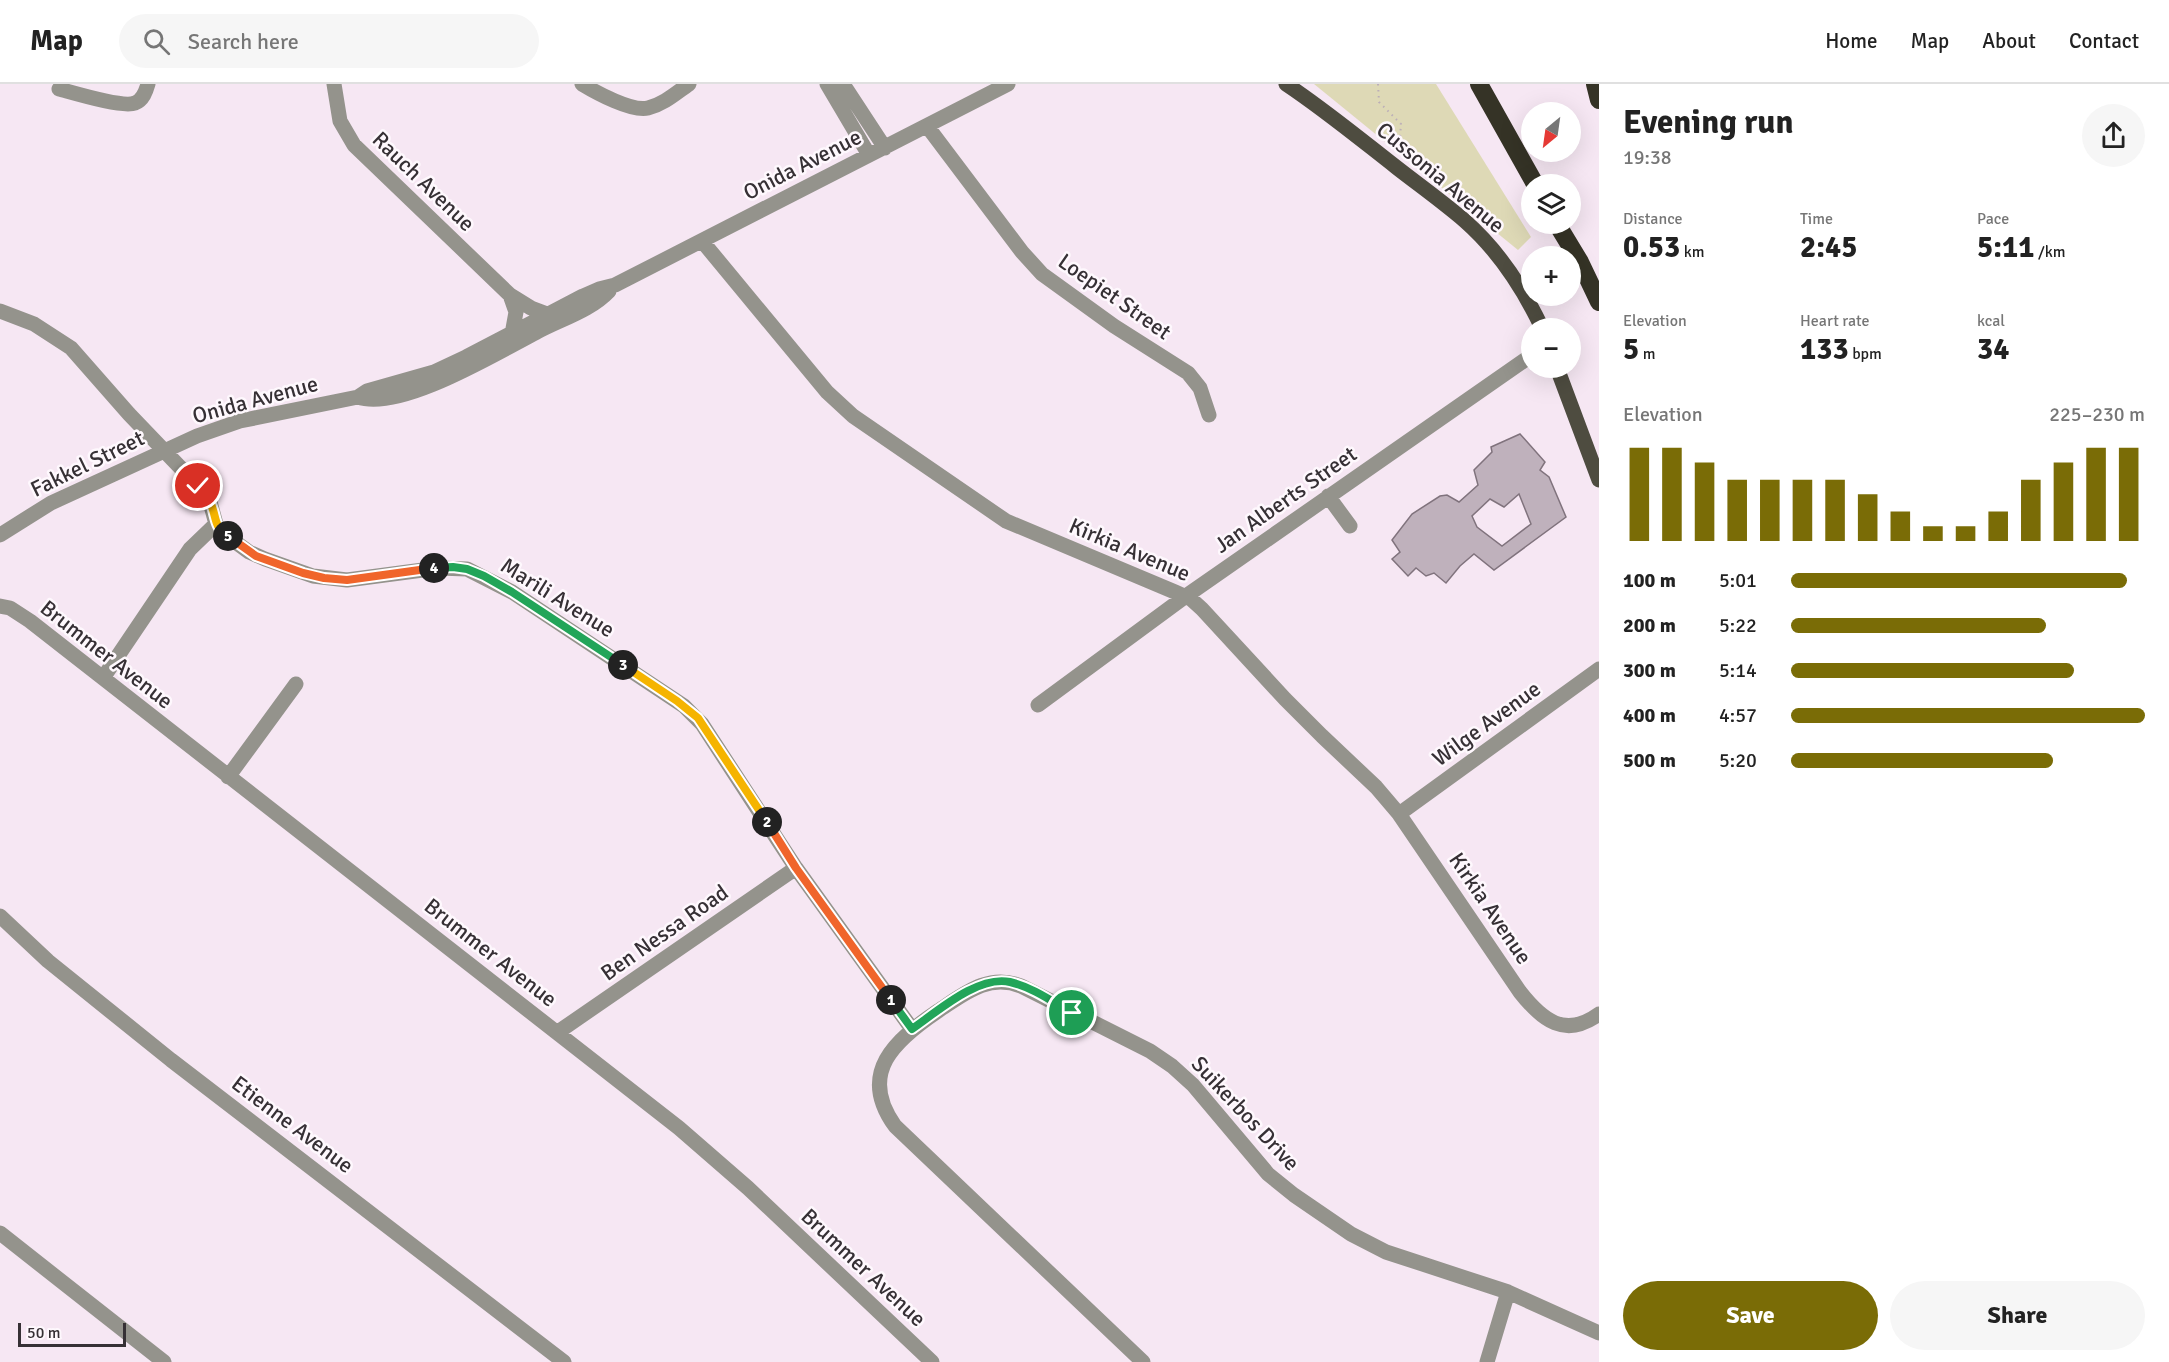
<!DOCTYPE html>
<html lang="en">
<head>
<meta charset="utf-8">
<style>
	body { margin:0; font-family:Signika,sans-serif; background:#f6f6f6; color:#222; height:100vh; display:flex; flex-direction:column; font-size:22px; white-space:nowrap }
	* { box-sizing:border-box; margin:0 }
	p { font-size:20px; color:#767676 }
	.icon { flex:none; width:33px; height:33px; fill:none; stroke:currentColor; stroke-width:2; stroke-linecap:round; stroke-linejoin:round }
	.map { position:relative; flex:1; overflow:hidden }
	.details { display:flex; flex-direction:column; background:#fff; width:570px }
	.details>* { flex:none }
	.needle { width:39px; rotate:209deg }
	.fabs { position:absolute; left:1521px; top:18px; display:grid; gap:12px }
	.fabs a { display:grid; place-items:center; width:60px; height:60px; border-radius:50%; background:#fff; box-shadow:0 6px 24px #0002; font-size:30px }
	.scale { position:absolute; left:18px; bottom:15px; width:108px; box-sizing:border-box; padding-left:6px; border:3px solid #363035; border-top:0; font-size:16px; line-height:21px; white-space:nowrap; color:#363035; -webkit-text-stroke:4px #fef8fd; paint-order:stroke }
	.pin { position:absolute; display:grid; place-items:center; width:51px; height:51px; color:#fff; margin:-26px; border:3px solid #fff; border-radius:50%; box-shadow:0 2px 6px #0007 }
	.km { position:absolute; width:30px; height:30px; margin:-15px; border-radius:50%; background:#222; color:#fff; font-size:16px; line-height:30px; text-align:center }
	.round { display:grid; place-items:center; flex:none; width:63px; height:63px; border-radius:32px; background:#f6f6f6 }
	.overview { display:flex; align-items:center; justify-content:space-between; height:102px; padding:0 24px }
	h1 { font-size:33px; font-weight:700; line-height:45px }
	.figures { display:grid; grid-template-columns:repeat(3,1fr); gap:9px; height:102px; padding:6px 24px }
	.figures div { display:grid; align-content:center }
	.figures b { font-size:30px; font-weight:700 }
	.figures small { font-size:16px; font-weight:400 }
	.figures p { font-size:16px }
	.chart { height:168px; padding:12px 24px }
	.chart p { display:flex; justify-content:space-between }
	.chart svg { width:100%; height:108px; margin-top:6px; stroke:#7a6c06; stroke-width:6 }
	.action { display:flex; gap:12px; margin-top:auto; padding:12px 24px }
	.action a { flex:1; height:69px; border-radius:36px; background:#7a6c06; color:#fff; font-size:24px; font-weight:700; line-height:69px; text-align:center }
	.action a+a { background:#f6f6f6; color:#222 }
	ul { padding:0 24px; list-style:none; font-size:20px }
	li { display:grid; grid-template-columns:96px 72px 1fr; align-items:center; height:45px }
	li i { height:15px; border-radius:8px; background:#7a6c06 }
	header { display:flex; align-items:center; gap:36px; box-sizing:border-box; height:84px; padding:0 30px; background:#fff; border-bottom:2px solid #e0e0e0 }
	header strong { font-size:28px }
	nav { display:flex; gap:33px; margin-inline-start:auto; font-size:21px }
	.search { width:420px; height:54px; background:#f6f6f6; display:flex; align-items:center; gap:15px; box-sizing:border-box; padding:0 21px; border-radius:33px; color:#767676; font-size:22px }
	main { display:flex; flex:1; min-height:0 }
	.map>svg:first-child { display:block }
	.green { fill:#ded9b6 }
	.building { fill:#bfb1bc; stroke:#80737d; stroke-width:1.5; fill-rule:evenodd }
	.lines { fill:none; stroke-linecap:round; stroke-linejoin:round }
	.path { stroke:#bbaeb8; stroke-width:2; stroke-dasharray:1.5 4.5; stroke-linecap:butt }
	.minor { stroke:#94938c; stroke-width:15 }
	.major { stroke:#4e4c40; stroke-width:15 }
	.highway { stroke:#353326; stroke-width:18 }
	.split-1-casing { stroke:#fff; stroke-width:12 }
	.split-2-casing { stroke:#fff; stroke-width:12 }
	.split-3-casing { stroke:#fff; stroke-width:12 }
	.split-4-casing { stroke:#fff; stroke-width:12 }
	.split-5-casing { stroke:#fff; stroke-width:12 }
	.split-6-casing { stroke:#fff; stroke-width:12 }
	.split-1 { stroke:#22a559; stroke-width:8 }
	.split-2 { stroke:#f0652b; stroke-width:8 }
	.split-3 { stroke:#f5b400; stroke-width:8 }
	.split-4 { stroke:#22a559; stroke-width:8 }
	.split-5 { stroke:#f0652b; stroke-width:8 }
	.split-6 { stroke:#f5b400; stroke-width:8 }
	.labels { text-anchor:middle; stroke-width:5; stroke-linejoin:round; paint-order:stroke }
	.street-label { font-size:22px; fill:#363035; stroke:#fef8fd }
</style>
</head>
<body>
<header>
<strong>Map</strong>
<div class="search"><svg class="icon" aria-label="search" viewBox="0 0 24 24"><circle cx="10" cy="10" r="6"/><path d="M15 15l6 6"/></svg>Search here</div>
<nav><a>Home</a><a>Map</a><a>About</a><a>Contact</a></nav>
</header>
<main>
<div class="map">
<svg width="1599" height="1278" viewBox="0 0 1599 1278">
	<rect width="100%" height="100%" fill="#f6e7f3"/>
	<!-- green -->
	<path class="green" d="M1314,0h122l95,153 -13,13z"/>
	<!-- building -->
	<path class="building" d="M1520,350l25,28 -5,8 9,7 17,40 -72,53 -20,-16 -14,12 -14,17 -12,-10 -8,3 -10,-8 -8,8 -16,-17 8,-7 -8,-12 20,-26 28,-18 7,-1 12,7 19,-17 -4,-15 18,-18 -1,-5zM1519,410l12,30 -29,22 -25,-19 -5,-11 18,-17 14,8z"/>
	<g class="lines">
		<!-- path -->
		<path class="path" d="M1378,0l1,18 22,22 -2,27"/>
		<!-- minor -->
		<path class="minor" d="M334,0l6,37 14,24 156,150 21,13 16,6
			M582,0c15,9 50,28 66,24 16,-4 28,-15 41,-24
			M827,0l42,71
			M843,0l42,64
			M59,5c15,4 64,19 76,14 8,-3 11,-12 13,-19
			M927,42l95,126 20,22 72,52 74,47 12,15 9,27
			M702,157l125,151 26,24 153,105 169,71 16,7 11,10 83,90 37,37 54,51 23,27 121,178c22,28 45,47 79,22
			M510,211l6,17 -4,22
			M0,227l34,13 37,24 58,66 69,72 12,16 6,22 7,9 26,19 16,7 48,17 34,4 91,-12 29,1 45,23 172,114 18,18 94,144 116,161
			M358,313c42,15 140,-45 179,-65 24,-13 53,-21 72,-41
			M1328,412l22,30
			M0,451l51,-32 146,-67 43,-15 118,-24 9,-6 67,-19 32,-15 117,-61 16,-7 16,-4 393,-201
			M0,522l10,2 20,13 649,507 69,60 184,174
			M103,594l87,-129 26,-25
			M1038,621l148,-109 346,-241
			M228,693l68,-93
			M1399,730l200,-145
			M0,832l48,45 123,99 393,302
			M558,948l238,-164
			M0,1149l164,129
			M1143,1278l-248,-236c-38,-53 0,-86 43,-115 26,-17 50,-38 83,-25l129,65 22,15 21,19 75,89 26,21 57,39 35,18 122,40
			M1487,1278l21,-70 91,41"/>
		<!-- major -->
		<path class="major" d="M1286,0c39,26 74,55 110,83 23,18 47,35 69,54 34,30 58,67 77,107
			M1557,284l42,112"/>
		<!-- highway -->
		<path class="highway" d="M1479,0l56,100
			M1595,0l4,16
			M1557,140l23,38 19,40"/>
	</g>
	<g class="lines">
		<!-- split-1 casing -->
		<g class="split-1-casing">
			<path id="split-1" d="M891,916l21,29c26,-18 66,-54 98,-47 22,5 43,20 62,31"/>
		</g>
		<!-- split-2 casing -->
		<g class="split-2-casing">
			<path id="split-2" d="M767,738l29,46 95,132"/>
		</g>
		<!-- split-3 casing -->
		<g class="split-3-casing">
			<path id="split-3" d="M623,581l54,36 21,17 69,104"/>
		</g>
		<!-- split-4 casing -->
		<g class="split-4-casing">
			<path id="split-4" d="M434,484l19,-1 14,2 17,7 28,16 111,73"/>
		</g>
		<!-- split-5 casing -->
		<g class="split-5-casing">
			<path id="split-5" d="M228,452l28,20 47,17 21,5 23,2 87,-12"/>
		</g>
		<!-- split-6 casing -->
		<g class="split-6-casing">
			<path id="split-6" d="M198,402c4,5 9,10 12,16 7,14 3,25 18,34"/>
		</g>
		<!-- split-1 -->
		<use href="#split-1" class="split-1"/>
		<!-- split-2 -->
		<use href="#split-2" class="split-2"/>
		<!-- split-3 -->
		<use href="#split-3" class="split-3"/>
		<!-- split-4 -->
		<use href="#split-4" class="split-4"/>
		<!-- split-5 -->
		<use href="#split-5" class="split-5"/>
		<!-- split-6 -->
		<use href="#split-6" class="split-6"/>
	</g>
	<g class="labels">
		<!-- street labels -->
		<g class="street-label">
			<text transform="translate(802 80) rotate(-27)" y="8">Onida Avenue</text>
			<text transform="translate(1441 93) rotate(40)" y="8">Cussonia Avenue</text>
			<text transform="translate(424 97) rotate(44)" y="8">Rauch Avenue</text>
			<text transform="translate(1115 212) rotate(35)" y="8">Loepiet Street</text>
			<text transform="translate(255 315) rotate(-15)" y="8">Onida Avenue</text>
			<text transform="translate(87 379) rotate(-26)" y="8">Fakkel Street</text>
			<text transform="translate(1285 415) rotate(-35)" y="8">Jan Alberts Street</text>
			<text transform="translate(1130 465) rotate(23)" y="8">Kirkia Avenue</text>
			<text transform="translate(558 513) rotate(32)" y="8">Marili Avenue</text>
			<text transform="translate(107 570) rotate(38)" y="8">Brummer Avenue</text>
			<text transform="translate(1486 639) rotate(-36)" y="8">Wilge Avenue</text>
			<text transform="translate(1491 824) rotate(56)" y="8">Kirkia Avenue</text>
			<text transform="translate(664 848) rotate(-35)" y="8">Ben Nessa Road</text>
			<text transform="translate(491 868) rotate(38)" y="8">Brummer Avenue</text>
			<text transform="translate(1246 1029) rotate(47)" y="8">Suikerbos Drive</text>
			<text transform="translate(293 1040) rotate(37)" y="8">Etienne Avenue</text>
			<text transform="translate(864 1183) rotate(43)" y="8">Brummer Avenue</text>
		</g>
	</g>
</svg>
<div class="fabs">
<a><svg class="needle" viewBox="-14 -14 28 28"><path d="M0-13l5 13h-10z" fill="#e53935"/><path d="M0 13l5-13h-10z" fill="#767676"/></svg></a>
<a><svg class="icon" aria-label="layers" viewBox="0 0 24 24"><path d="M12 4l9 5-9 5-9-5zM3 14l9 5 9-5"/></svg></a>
<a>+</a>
<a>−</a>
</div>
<div class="scale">50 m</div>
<div class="pin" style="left:1072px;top:929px;background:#1e9e55"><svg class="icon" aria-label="arrive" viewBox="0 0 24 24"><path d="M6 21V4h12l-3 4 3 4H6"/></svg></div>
<div class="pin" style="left:198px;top:402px;background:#d93025"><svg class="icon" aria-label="check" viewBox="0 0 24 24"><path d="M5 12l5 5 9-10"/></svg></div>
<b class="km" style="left:891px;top:916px">1</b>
<b class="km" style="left:767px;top:738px">2</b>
<b class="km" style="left:623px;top:581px">3</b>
<b class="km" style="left:434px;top:484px">4</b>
<b class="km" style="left:228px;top:452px">5</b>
</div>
<section class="details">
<div class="overview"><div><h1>Evening run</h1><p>19:38</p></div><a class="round"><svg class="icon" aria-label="share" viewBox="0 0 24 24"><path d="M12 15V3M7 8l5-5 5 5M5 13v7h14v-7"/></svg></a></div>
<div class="figures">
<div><p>Distance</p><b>0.53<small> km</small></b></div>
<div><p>Time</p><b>2:45</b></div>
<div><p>Pace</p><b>5:11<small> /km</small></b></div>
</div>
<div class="figures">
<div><p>Elevation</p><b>5<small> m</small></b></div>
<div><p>Heart rate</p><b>133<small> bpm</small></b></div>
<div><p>kcal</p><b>34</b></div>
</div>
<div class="chart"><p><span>Elevation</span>225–230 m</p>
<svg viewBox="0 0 160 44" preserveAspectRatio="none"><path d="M5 44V6M15 44V6M25 44V12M35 44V19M45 44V19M55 44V19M65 44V19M75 44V25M85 44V32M95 44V38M105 44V38M115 44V32M125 44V19M135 44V12M145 44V6M155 44V6"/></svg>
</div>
<ul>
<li><b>100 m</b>5:01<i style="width:95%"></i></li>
<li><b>200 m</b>5:22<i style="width:72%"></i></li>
<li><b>300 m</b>5:14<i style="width:80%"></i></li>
<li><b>400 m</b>4:57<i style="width:100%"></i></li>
<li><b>500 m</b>5:20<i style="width:74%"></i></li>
</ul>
<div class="action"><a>Save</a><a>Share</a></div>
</section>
</main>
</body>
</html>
